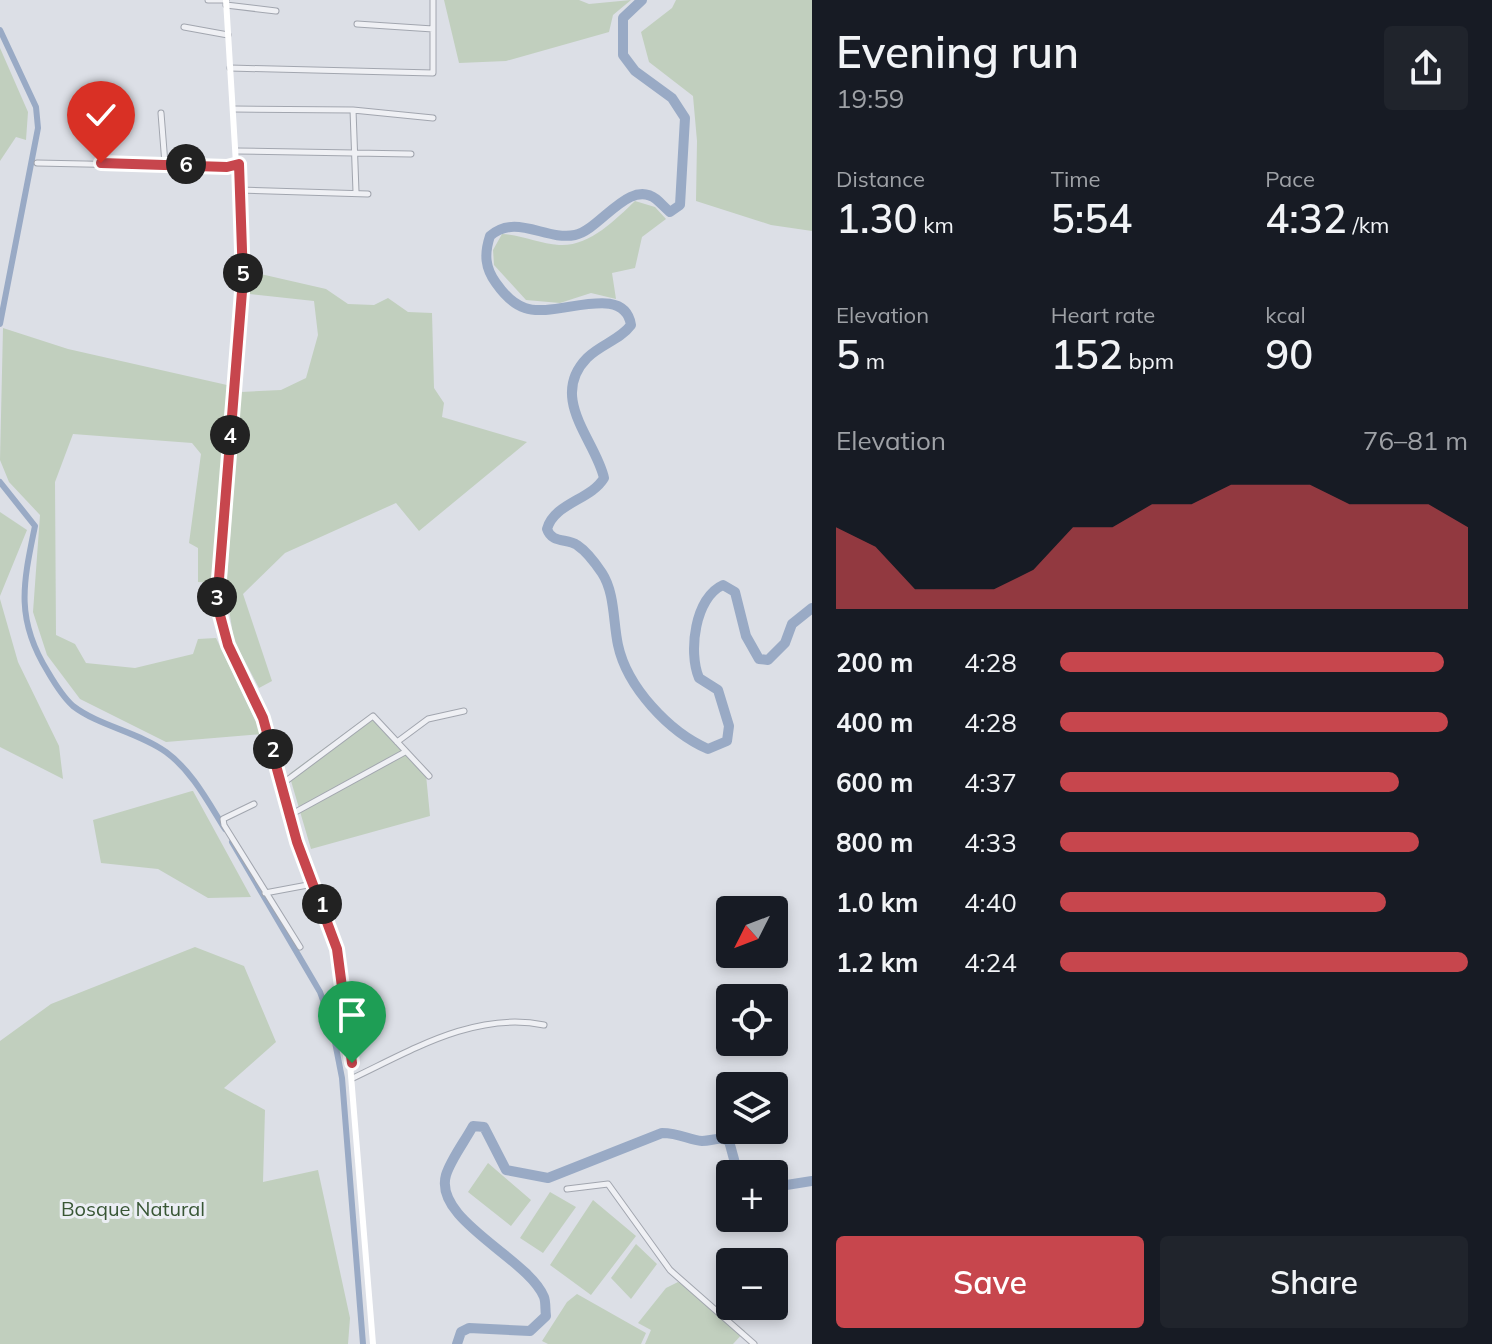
<!DOCTYPE html>
<html lang="en">
<head>
<meta charset="utf-8">
<style>
	body { margin:0; font-family:Mulish,sans-serif; background:#20242c; color:#f1f3f6; height:100vh; display:flex; flex-direction:column; font-size:30px; white-space:nowrap }
	* { box-sizing:border-box; margin:0 }
	p { font-size:26px; color:#9ea1a6 }
	.icon { flex:none; width:44px; height:44px; fill:none; stroke:currentColor; stroke-width:2; stroke-linecap:round; stroke-linejoin:round }
	.map { position:relative; flex:1; overflow:hidden }
	.panel { display:flex; flex-direction:column; background:#171b24; width:680px }
	.panel>* { flex:none }
	.needle { width:52px; rotate:228deg }
	.fabs { position:absolute; left:716px; top:896px; display:grid; gap:16px }
	.fabs a { display:grid; place-items:center; width:72px; height:72px; border-radius:8px; background:#171b24; box-shadow:0 4px 12px #0003; font-size:40px }
	.pin { position:absolute; display:grid; place-items:center; width:68px; height:68px; color:#fff; margin:-82px -34px; border-radius:50% 50% 50% 0; rotate:-45deg; box-shadow:0 0 8px #0007 }
	.pin .icon { rotate:45deg }
	.km { position:absolute; width:40px; height:40px; margin:-20px; border-radius:50%; background:#222; color:#fff; font-size:22px; line-height:40px; text-align:center }
	.round { display:grid; place-items:center; flex:none; width:84px; height:84px; border-radius:8px; background:#20242c }
	.overview { display:flex; align-items:center; justify-content:space-between; height:136px; padding:0 24px }
	h1 { font-size:44px; font-weight:600; line-height:60px }
	.metrics { display:grid; grid-template-columns:repeat(3,1fr); gap:12px; height:136px; padding:8px 24px }
	.metrics div { display:grid; align-content:center }
	.metrics b { font-size:40px; font-weight:600 }
	.metrics small { font-size:22px; font-weight:400 }
	.metrics p { font-size:22px }
	.chart { height:224px; padding:16px 24px }
	.chart p { display:flex; justify-content:space-between }
	.chart svg { width:100%; height:144px; margin-top:8px; fill:#c7464d; opacity:.7 }
	.button { display:flex; gap:16px; margin-top:auto; padding:16px 24px }
	.button a { flex:1; height:92px; border-radius:8px; background:#c7464d; color:#fff; font-size:32px; font-weight:600; line-height:92px; text-align:center }
	.button a+a { background:#20242c; color:#f1f3f6 }
	ul { padding:0 24px; list-style:none; font-size:26px }
	li { display:grid; grid-template-columns:128px 96px 1fr; align-items:center; height:60px }
	li i { height:20px; border-radius:10px; background:#c7464d }
	main { display:flex; flex:1; min-height:0 }
	.map>svg:first-child { display:block }
	.green { fill:#c1cfbe }
	.lines { fill:none; stroke-linecap:round; stroke-linejoin:round }
	.canal { stroke:#99aac5; stroke-width:6 }
	.river { stroke:#99aac5; stroke-width:10 }
	.street-casing { stroke:#a2a6af; stroke-width:7 }
	.street { stroke:#eff0f4; stroke-width:5 }
	.secondary { stroke:#fff; stroke-width:6 }
	.route-casing { stroke:#fff; stroke-width:16 }
	.route { stroke:#c7464d; stroke-width:10 }
	.labels { text-anchor:middle; stroke-width:6; stroke-linejoin:round; paint-order:stroke }
	.park-label { font-size:20px; fill:#385635; stroke:#ebeef4 }
</style>
</head>
<body>
<main>
<div class="map">
<svg width="812" height="1344" viewBox="0 0 812 1344">
	<rect width="100%" height="100%" fill="#dcdfe6"/>
	<!-- green -->
	<path class="green" d="M444,0h135l10,4 42,-4 -18,15 -4,17 -103,29 -47,2z
		M676,0h136v231l-41,-6 -75,-24 1,-60 -4,-45 -44,-34 -8,-30 31,-24z
		M0,48l28,64 -2,28 -10,-3 -16,24z
		M635,201l20,6 11,12 -24,18 -7,31 -23,5 4,26 -25,-6 -31,10 -34,-3 -32,-35 -1,-15 9,-16c20,1 38,10 57,11 30,2 56,-25 76,-44z
		M248,271l78,18 22,15 26,1 14,-7 20,14 24,1 2,75 10,15 -2,14 85,25 -108,89 -23,-28 -111,50 -42,41 29,87 -13,7 -25,-47 -8,-51 15,-198 40,-2 25,-12 12,-43 -4,-34 -64,-7z
		M3,328l65,21 159,36 -15,198 -14,-1v-34l-9,-5 12,-89 -9,-11 -119,-9 -18,48 1,153 19,9 11,19 49,5 58,-14 5,-15 18,-1 46,96 -96,8 -86,-43 -33,-44 -14,-43 7,-97 -31,-33 -9,-22z
		M0,512l27,18 -27,66z
		M0,599l18,63 41,84 4,33 -63,-32z
		M372,713l54,62 4,41 -119,33 -22,-75z
		M192,791h1l58,106 -43,1 -50,-29 -57,-6 -8,-43z
		M195,947l49,19 32,76 -52,46 41,22 -2,72 55,-12 32,148 -2,26h-348v-303l51,-37z
		M488,1163l43,37 -20,26 -43,-34z
		M550,1192l26,15 -33,46 -23,-15z
		M593,1200l43,36 -45,59 -41,-30z
		M636,1244l21,20 -26,35 -20,-21z
		M678,1282l67,49 -12,13h-88l6,-14 -13,-7 28,-35z
		M577,1294l69,39 -5,11h-93l-6,-3 25,-39z"/>
	<g class="lines">
		<!-- canal -->
		<path class="canal" d="M0,30l36,77 2,21 -38,196
			M0,482l35,44c-12,58 -20,93 13,146 7,12 15,25 25,34 26,20 65,26 93,46 26,19 42,50 59,77
			M232,842l88,150 11,30 11,56 21,266"/>
		<!-- river -->
		<path class="river" d="M642,0l-19,18v37l12,16 37,27 13,20 -5,87 -10,7c-5,-4 -9,-9 -14,-13 -27,-21 -56,31 -81,36 -29,6 -59,-22 -85,1 -6,18 -5,32 6,47 7,10 17,21 29,25 31,11 99,-27 106,17 -11,15 -30,19 -44,33 -39,40 9,83 17,120 -13,22 -50,25 -57,51 5,15 20,9 30,16 9,6 19,19 25,28 13,20 11,49 16,72 9,42 51,87 90,104l19,-8 2,-15 -11,-36 -19,-12c-11,-26 -4,-81 24,-93l12,7 11,44 13,23 9,1 17,-17 7,-19 20,-16
			M774,1187l38,-6
			M457,1344l4,-12 8,-4 61,3 16,-15c-1,-6 0,-14 -2,-19 -16,-39 -111,-77 -98,-122 5,-16 19,-34 27,-49l11,1 22,43 42,8 114,-45c18,0 27,7 40,8 11,0 17,-5 27,0l9,33"/>
		<!-- street casing -->
		<g class="street-casing">
			<path id="street" d="M208,0h18
				M226,5l50,6
				M357,24l76,5
				M184,27l44,8
				M230,68l203,5v-73
				M234,109l119,1 80,8
				M353,110l3,82
				M161,113l4,51
				M237,151l174,3
				M37,163l190,4 12,-3
				M240,190l128,4
				M397,742l31,-23 36,-8
				M282,784l91,-68 56,60
				M254,804l-31,15 1,6 76,122
				M290,815l115,-63
				M265,893l48,-9
				M353,1078c59,-28 123,-67 191,-53
				M567,1189l41,-5 62,86 84,74"/>
		</g>
		<!-- street -->
		<use href="#street" class="street"/>
		<!-- secondary -->
		<path class="secondary" d="M226,0l17,279 -26,325 11,41 35,73 34,124 40,107 6,29 30,366"/>
	</g>
	<g class="lines">
		<!-- route casing -->
		<g class="route-casing">
			<path id="route" d="M101,163l126,4 12,-3 4,115 -26,325 11,41 35,73 34,124 40,107 15,114"/>
		</g>
		<!-- route -->
		<use href="#route" class="route"/>
	</g>
	<g class="labels">
		<!-- park labels -->
		<g class="park-label">
			<text x="133" y="1216">Bosque Natural</text>
		</g>
	</g>
</svg>
<div class="fabs">
<a><svg class="needle" viewBox="-14 -14 28 28"><path d="M0-13l5 13h-10z" fill="#e53935"/><path d="M0 13l5-13h-10z" fill="#9ea1a6"/></svg></a>
<a><svg class="icon" aria-label="locate" viewBox="0 0 24 24"><circle cx="12" cy="12" r="6"/><path d="M12 2v4M12 18v4M2 12h4M18 12h4"/></svg></a>
<a><svg class="icon" aria-label="layers" viewBox="0 0 24 24"><path d="M12 4l9 5-9 5-9-5zM3 14l9 5 9-5"/></svg></a>
<a>+</a>
<a>−</a>
</div>
<div class="pin" style="left:352px;top:1063px;background:#1e9e55"><svg class="icon" aria-label="arrive" viewBox="0 0 24 24"><path d="M6 21V4h12l-3 4 3 4H6"/></svg></div>
<div class="pin" style="left:101px;top:163px;background:#d93025"><svg class="icon" aria-label="check" viewBox="0 0 24 24"><path d="M5 12l5 5 9-10"/></svg></div>
<b class="km" style="left:322px;top:904px">1</b>
<b class="km" style="left:273px;top:749px">2</b>
<b class="km" style="left:217px;top:597px">3</b>
<b class="km" style="left:230px;top:435px">4</b>
<b class="km" style="left:243px;top:273px">5</b>
<b class="km" style="left:186px;top:164px">6</b>
</div>
<section class="panel">
<div class="overview"><div><h1>Evening run</h1><p>19:59</p></div><a class="round"><svg class="icon" aria-label="share" viewBox="0 0 24 24"><path d="M12 15V3M7 8l5-5 5 5M5 13v7h14v-7"/></svg></a></div>
<div class="metrics">
<div><p>Distance</p><b>1.30<small> km</small></b></div>
<div><p>Time</p><b>5:54</b></div>
<div><p>Pace</p><b>4:32<small> /km</small></b></div>
</div>
<div class="metrics">
<div><p>Elevation</p><b>5<small> m</small></b></div>
<div><p>Heart rate</p><b>152<small> bpm</small></b></div>
<div><p>kcal</p><b>90</b></div>
</div>
<div class="chart"><p><span>Elevation</span>76–81 m</p>
<svg viewBox="0 0 160 44" preserveAspectRatio="none"><path d="M0 44V19L10 25L20 38L30 38L40 38L50 32L60 19L70 19L80 12L90 12L100 6L110 6L120 6L130 12L140 12L150 12L160 19V44z"/></svg>
</div>
<ul>
<li><b>200 m</b>4:28<i style="width:94%"></i></li>
<li><b>400 m</b>4:28<i style="width:95%"></i></li>
<li><b>600 m</b>4:37<i style="width:83%"></i></li>
<li><b>800 m</b>4:33<i style="width:88%"></i></li>
<li><b>1.0 km</b>4:40<i style="width:80%"></i></li>
<li><b>1.2 km</b>4:24<i style="width:100%"></i></li>
</ul>
<div class="button"><a>Save</a><a>Share</a></div>
</section>
</main>
</body>
</html>
